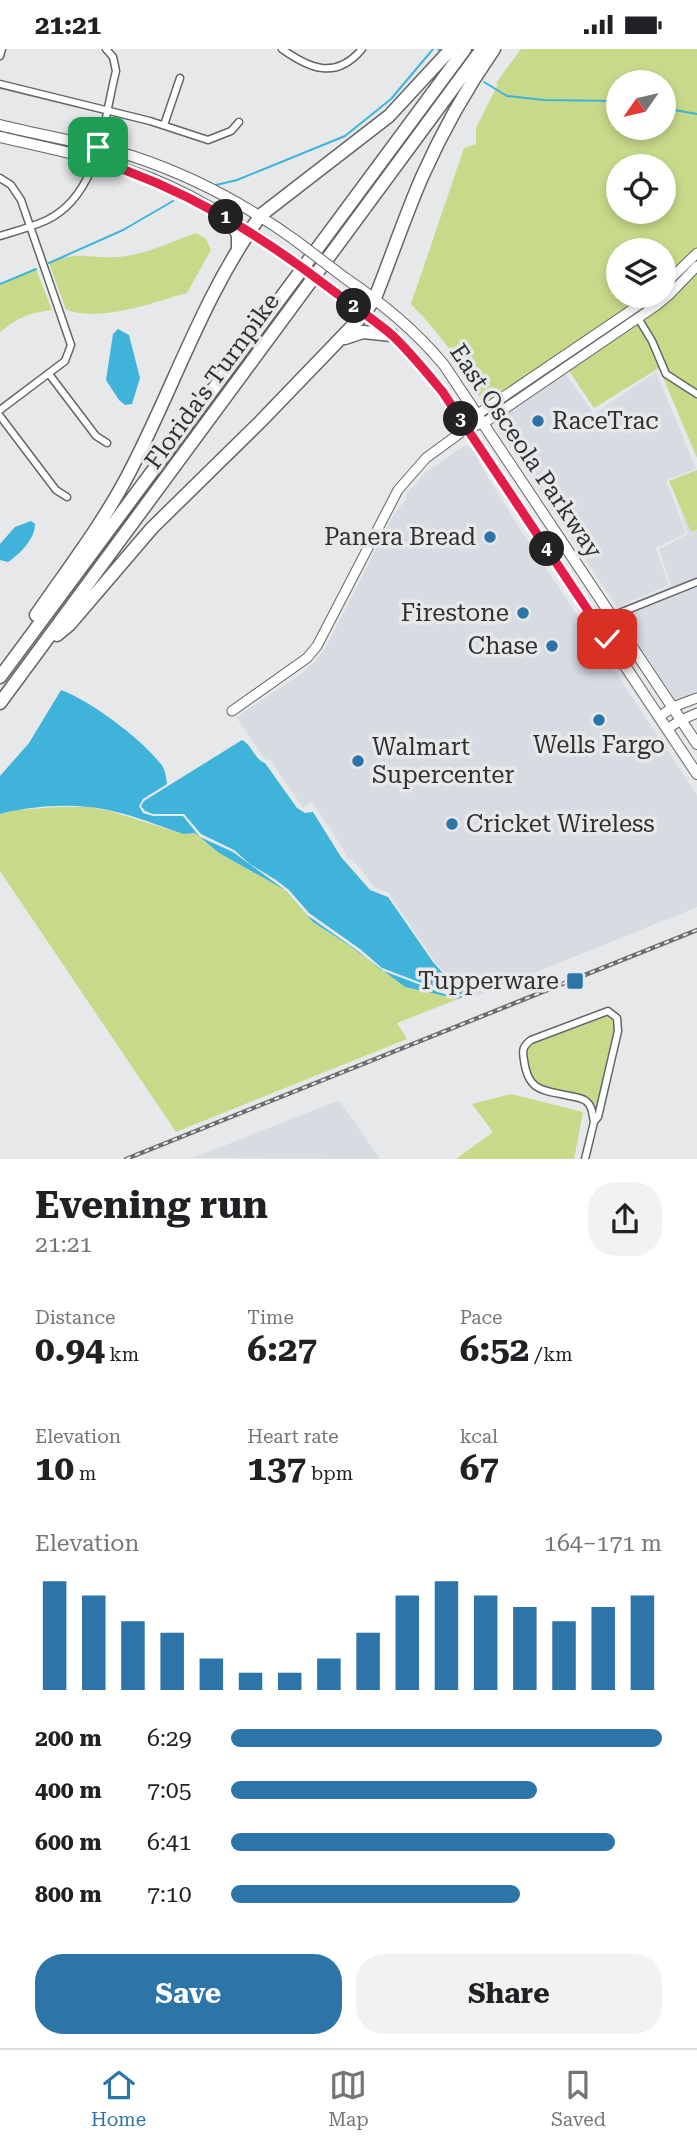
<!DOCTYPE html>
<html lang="en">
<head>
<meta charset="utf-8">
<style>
	body { margin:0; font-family:"Roboto Serif",serif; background:#f2f2f2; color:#202124; height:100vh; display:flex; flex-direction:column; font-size:26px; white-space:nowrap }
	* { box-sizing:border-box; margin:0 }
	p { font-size:23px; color:#757577 }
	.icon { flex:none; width:38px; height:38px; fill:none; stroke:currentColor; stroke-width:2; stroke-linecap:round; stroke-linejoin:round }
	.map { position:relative; height:1110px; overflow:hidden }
	.drawer { display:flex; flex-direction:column; background:#fff; flex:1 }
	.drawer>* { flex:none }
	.needle { width:46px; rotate:236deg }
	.fabs { position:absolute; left:606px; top:21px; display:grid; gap:14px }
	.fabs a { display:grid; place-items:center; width:70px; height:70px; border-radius:50%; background:#fff; box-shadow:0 4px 10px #0003; font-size:35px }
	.pin { position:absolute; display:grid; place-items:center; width:60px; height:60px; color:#fff; margin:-30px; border-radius:14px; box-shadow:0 4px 10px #0006 }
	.km { position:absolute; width:35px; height:35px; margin:-18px; border-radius:50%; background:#222; color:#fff; font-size:19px; line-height:35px; text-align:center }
	.round { display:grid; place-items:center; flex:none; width:74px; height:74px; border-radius:28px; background:#f2f2f2 }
	.headline { display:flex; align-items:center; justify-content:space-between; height:119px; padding:0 35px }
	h1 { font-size:38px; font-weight:700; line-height:52px }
	.stats { display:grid; grid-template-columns:repeat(3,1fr); gap:10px; height:119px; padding:7px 35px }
	.stats div { display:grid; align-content:center }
	.stats b { font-size:35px; font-weight:700 }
	.stats small { font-size:19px; font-weight:400 }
	.stats p { font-size:19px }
	.chart { height:196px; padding:14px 35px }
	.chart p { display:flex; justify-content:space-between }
	.chart svg { width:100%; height:126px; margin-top:7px; stroke:#2d74a9; stroke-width:6 }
	.action { display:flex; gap:14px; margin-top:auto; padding:14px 35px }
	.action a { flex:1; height:80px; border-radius:28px; background:#2d74a9; color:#fff; font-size:28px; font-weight:700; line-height:80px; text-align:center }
	.action a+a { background:#f2f2f2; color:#202124 }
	ul { padding:0 35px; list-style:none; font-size:23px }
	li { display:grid; grid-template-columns:112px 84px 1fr; align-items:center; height:52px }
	li i { height:18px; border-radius:9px; background:#2d74a9 }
	.status { display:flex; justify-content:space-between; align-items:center; height:49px; padding:0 35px; background:#fff; direction:ltr }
	.status svg { height:19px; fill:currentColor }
	.dock { display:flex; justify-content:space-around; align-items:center; height:98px; border-top:2px solid #e0e0e0; background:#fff; font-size:19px; color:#757577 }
	.dock a { display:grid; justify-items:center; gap:4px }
	.dock .on { color:#2d74a9 }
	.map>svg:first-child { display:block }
	.built { fill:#d7dce3 }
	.green { fill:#c6da8a; fill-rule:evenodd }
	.water { fill:#40b3da }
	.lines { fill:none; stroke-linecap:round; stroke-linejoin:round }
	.stream { stroke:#40b3da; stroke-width:2 }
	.street-casing { stroke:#646566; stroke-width:9 }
	.secondary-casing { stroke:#646566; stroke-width:11 }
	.primary-casing { stroke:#646566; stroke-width:12 }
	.highway-casing { stroke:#646566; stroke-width:15 }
	.street { stroke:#fff; stroke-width:6 }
	.secondary { stroke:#fff; stroke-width:9 }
	.primary { stroke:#fff; stroke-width:10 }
	.highway { stroke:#fff; stroke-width:12 }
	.rail-casing { stroke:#6c6d6e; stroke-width:4.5 }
	.rail { stroke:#e7e8ea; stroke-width:2; stroke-dasharray:5; stroke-linecap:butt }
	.primary-bridge-casing { stroke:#646566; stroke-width:12; stroke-linecap:butt }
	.primary-bridge { stroke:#fff; stroke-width:10 }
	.route-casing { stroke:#fff; stroke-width:14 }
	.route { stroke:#e11d48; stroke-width:9 }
	.poi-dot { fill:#2d74a9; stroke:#e7e8ea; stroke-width:2.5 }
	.labels { text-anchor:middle; stroke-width:7; stroke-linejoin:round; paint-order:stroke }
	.street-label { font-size:24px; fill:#303031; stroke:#e7e8ea }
	.poi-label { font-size:24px; fill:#303031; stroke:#e7e8ea; text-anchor:end }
</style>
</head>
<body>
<div class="status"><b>21:21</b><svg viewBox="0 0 49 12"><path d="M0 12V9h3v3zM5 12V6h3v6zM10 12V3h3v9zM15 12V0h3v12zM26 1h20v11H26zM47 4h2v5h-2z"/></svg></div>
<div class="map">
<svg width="697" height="1110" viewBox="0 0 697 1110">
	<rect width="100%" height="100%" fill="#e7e8ea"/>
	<!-- built -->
	<path class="built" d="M656,323l40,97 -30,11 20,53 -30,15 13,37 -52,22 -123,-184 72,-49 28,40z
		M464,397l5,1 8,8 4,11 43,69 173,260v112l-220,89 -7,-11 -22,-10 -12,-12 -48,-70 -13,-5 -21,-27 -7,-3 -4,-10 -31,-46 -9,6 -32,-47 -6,-2 -29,-42 65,-43 14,-13 11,-14 69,-135 11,-12 1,-7 18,-20z
		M677,453l14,30 6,-3v50l-80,32 -1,-2 55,-23 -12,-37 29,-15z
		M697,536v111l-20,7 -57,-87z
		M339,1051l41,59 -187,-1z"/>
	<!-- green -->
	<path class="green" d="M521,0h176v200l-34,33v-32h-45v46h29l-162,110c-22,-40 -42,-69 -74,-102l53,-156 12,-4v-16l22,-44 -2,-1zM618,33h45v46h-45zM618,117h45v46h-45z
		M196,184l10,6 5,11 -24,43c-37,10 -83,29 -121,17l-17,-47c31,-13 39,-4 69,-6 27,-2 53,-15 78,-24z
		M36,220l16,41c-27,4 -31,6 -52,22v-48z
		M697,221v121l-29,-19 -13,-33 -13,-21z
		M637,272l13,21 14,34 33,22v60l-38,-90 -65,40 -26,-39z
		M697,421v59l-6,3 -22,-51z
		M57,758h33l20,4 73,23 12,-1 24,20 66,37 28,32 37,24 55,41 53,12 -61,24 10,16 -231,93 -176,-261v-57l17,-4z
		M607,965l8,6v11l-20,85c-3,-34 -45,-16 -62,-35 -7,-8 -7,-22 -7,-32l6,-6 57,-20z
		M511,1045l72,18 -9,47h-118l37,-27 -21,-28z"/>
	<!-- water -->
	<path class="water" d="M118,280l11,6 11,43 -8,26 -7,1 -6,-5 -13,-20 7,-46z
		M31,472l4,3c0,15 -15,30 -27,38l-8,-2v-16l15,-17z
		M61,641c30,11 79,48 99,73 5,5 6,13 7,21l-24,15 -4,7 4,7 10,3h30l17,21 33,15 52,38 2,2 20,23 51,36 23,19 74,28 17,-5 -14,6 -53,-12 -55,-41 -37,-24 -28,-32 -66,-37 -24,-20 -12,1c-29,-10 -65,-25 -95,-27 -29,-3 -61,0 -88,7v-38l29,-33z
		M242,691c11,6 12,19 23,23l32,45 8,5 8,-1 28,45 29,33 18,7 45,65 16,18 19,6 3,4 -15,6 -74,-28 -22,-19 -51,-36 -20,-23 -13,-10 -26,-16 -16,-14 -33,-16 -17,-20h-31l-8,-3 -4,-5 3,-5z"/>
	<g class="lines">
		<!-- stream -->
		<path class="stream" d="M438,0l1,1
			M484,33l23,14 37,4 74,1
			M663,59l34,6
			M216,136l21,-5 108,-44 46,-37 42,-50
			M49,214l74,-33 50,-29
			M0,235l36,-15"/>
		<!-- street casing -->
		<g class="street-casing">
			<path id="street" d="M282,0c28,20 54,31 80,0
				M0,7l2,-7
				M0,35l150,37 58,19 23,-9 8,-9
				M164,76l16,-47
				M0,129l11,7 10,15 50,145 -6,16 -65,49
				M0,187c16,-5 32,-9 47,-16 53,-26 56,-98 69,-149l-3,-14 -7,-8
				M638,269l14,23 14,33 31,20
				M49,325l47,62 11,7
				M0,367l56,74 11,7
				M612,567l85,-34
				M585,1110l9,-37 4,-5 20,-86 -1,-13 -9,-7 -77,29c-8,6 -9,10 -7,20 4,32 19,30 46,36 6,1 12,2 16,5 7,6 6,13 8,21"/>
		</g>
		<!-- secondary casing -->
		<g class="secondary-casing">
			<path id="secondary" d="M663,237l34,-33
				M467,379l17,-5 173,-118 13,-11 27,-28
				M232,662l75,-53 10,-12 81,-156 28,-32 41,-30 11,-14 174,-118
				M659,668l14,-10 24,-9
				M667,680l14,-9 16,-7"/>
		</g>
		<!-- primary casing -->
		<g class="primary-casing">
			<path id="primary" d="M0,76c44,11 89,18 132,31 58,19 113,48 163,84
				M0,88c44,10 89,19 131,34 57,19 108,52 157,86
				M345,229c38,26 70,52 99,87l253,379
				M330,240l62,46 23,24 27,32 255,383"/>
		</g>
		<!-- highway casing -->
		<g class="highway-casing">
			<path id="highway" d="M229,169l9,17v14
				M345,289l18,-6 29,3
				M36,566c31,-45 65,-89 91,-138 46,-87 76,-182 134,-262l128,-99 62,-67
				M57,586l12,-10 83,-97 109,-107 103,-107 11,-16c16,-40 30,-82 47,-121 20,-45 44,-88 72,-128
				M0,628l465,-628
				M0,654l482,-654"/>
		</g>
		<!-- street -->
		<use href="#street" class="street"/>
		<!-- secondary -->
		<use href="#secondary" class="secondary"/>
		<!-- primary -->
		<use href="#primary" class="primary"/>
		<!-- highway -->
		<use href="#highway" class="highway"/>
		<!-- rail casing -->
		<g class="rail-casing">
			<path id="rail" d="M126,1110l571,-229"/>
		</g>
		<!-- rail -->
		<use href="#rail" class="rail"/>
		<!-- primary-bridge casing -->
		<g class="primary-bridge-casing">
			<path id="primary-bridge" d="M295,191l50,38
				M288,208l42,32"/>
		</g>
		<!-- primary-bridge -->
		<use href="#primary-bridge" class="primary-bridge"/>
	</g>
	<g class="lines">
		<!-- route casing -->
		<g class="route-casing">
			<path id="route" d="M98,98l-3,13c87,27 161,72 233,127 21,16 44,31 64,48 18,17 34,37 50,56l165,248"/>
		</g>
		<!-- route -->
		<use href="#route" class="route"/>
	</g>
	<!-- markers -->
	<g class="poi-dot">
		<circle cx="538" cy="372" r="7"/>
		<circle cx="490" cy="488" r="7"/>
		<circle cx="523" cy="564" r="7"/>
		<circle cx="552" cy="597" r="7"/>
		<circle cx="599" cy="671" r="7"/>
		<circle cx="358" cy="712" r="7"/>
		<circle cx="452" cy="775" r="7"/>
		<rect x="566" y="923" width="18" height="18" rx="3.5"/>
	</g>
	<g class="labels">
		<!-- street labels -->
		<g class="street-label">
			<text transform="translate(212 332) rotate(-54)" y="8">Florida's Turnpike</text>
			<text transform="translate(526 402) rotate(56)" y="8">East Osceola Parkway</text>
		</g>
		<!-- poi labels -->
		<g class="poi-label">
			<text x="552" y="380" text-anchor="start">RaceTrac</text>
			<text x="476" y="496">Panera Bread</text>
			<text x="509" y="572">Firestone</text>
			<text x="538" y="605">Chase</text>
			<text x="599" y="704" text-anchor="middle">Wells Fargo</text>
			<text x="372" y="706" text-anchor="start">Walmart<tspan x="372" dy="28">Supercenter</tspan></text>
			<text x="466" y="783" text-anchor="start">Cricket Wireless</text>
			<text x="559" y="940">Tupperware</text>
		</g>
	</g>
</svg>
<div class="fabs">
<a><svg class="needle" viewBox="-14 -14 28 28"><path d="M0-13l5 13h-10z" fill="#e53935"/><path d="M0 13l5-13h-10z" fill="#757577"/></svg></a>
<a><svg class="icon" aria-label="locate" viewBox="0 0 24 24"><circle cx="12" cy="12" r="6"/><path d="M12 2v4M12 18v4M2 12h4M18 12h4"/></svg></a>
<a><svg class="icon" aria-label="layers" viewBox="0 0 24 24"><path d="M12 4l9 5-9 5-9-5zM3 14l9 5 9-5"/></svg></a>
</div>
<div class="pin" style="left:98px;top:98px;background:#1e9e55"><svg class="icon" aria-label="arrive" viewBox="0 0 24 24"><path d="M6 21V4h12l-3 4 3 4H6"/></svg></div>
<div class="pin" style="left:607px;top:590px;background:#d93025"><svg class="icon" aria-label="check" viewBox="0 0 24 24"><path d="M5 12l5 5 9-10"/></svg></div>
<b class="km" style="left:226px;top:168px">1</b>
<b class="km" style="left:354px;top:257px">2</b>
<b class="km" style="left:461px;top:370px">3</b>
<b class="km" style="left:547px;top:500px">4</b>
</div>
<section class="drawer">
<div class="headline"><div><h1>Evening run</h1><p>21:21</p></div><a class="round"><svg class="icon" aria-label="share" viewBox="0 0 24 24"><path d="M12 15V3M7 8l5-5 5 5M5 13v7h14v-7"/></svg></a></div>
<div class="stats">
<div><p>Distance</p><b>0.94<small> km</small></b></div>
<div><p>Time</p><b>6:27</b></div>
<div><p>Pace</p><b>6:52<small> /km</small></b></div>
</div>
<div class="stats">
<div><p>Elevation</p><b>10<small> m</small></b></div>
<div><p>Heart rate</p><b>137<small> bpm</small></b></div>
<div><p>kcal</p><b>67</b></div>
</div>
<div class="chart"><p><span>Elevation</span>164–171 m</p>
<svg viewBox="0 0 160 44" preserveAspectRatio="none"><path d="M5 44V6M15 44V11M25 44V20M35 44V24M45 44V33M55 44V38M65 44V38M75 44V33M85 44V24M95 44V11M105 44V6M115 44V11M125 44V15M135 44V20M145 44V15M155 44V11"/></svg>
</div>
<ul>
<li><b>200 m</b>6:29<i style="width:100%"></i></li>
<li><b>400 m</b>7:05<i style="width:71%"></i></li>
<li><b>600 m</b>6:41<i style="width:89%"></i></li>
<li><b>800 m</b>7:10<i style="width:67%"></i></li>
</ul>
<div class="action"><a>Save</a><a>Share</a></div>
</section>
<nav class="dock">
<a class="on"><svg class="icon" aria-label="home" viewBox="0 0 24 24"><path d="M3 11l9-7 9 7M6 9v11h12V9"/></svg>Home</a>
<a><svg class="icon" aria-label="map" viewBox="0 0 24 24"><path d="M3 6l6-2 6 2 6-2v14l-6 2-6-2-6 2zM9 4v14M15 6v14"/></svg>Map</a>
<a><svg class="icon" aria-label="saved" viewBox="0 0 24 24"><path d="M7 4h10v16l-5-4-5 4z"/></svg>Saved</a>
</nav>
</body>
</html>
